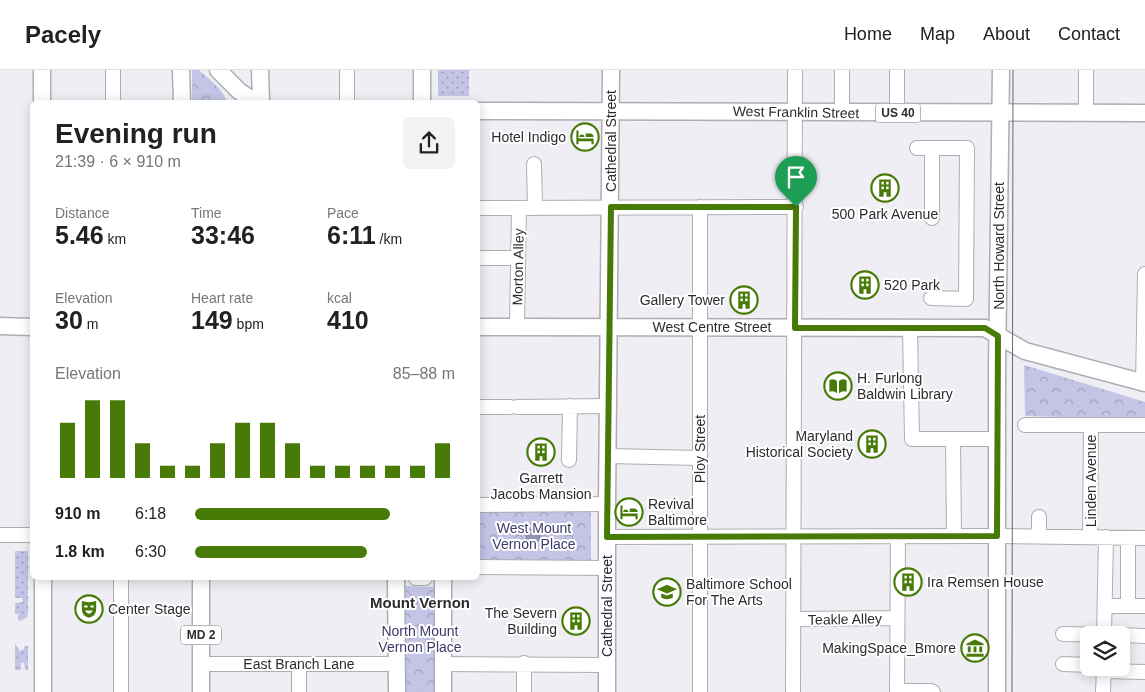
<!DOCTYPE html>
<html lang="en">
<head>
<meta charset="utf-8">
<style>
	body { margin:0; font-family:Arial,sans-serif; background:#f2f2f2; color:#222; height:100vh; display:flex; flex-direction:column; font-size:19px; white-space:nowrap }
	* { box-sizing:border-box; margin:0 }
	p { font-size:16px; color:#767676 }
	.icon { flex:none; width:28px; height:28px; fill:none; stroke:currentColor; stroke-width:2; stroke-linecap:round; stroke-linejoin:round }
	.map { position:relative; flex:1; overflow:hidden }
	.panel { position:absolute; left:30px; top:30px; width:450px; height:480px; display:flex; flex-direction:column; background:#fff; border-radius:8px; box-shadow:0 2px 12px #0003 }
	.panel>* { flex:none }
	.fabs { position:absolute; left:1080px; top:556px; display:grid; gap:10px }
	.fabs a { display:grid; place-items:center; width:50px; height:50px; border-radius:8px; background:#fff; box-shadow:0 2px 12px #0003; font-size:25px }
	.pin { position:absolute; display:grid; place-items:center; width:42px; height:42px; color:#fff; margin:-51px -21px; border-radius:50% 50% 50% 0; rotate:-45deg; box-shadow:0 0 5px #0007 }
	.pin .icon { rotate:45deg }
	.round { display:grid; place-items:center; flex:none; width:52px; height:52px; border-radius:8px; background:#f2f2f2 }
	.overview { display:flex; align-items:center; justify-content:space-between; height:85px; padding:0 25px }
	h1 { font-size:28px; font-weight:700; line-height:38px }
	.figures { display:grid; grid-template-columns:repeat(3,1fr); gap:8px; height:85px; padding:5px 25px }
	.figures div { display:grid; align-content:center }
	.figures b { font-size:25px; font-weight:700 }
	.figures small { font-size:14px; font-weight:400 }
	.figures p { font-size:14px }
	.chart { height:140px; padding:10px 25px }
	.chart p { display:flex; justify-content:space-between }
	.chart svg { width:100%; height:90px; margin-top:5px; stroke:#477a06; stroke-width:6 }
	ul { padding:0 25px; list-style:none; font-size:16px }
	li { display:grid; grid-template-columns:80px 60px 1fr; align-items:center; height:38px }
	li i { height:12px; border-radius:6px; background:#477a06 }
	header { display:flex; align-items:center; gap:30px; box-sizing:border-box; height:70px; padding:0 25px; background:#fff; border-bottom:1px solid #e0e0e0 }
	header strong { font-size:24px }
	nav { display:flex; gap:28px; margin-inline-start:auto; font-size:18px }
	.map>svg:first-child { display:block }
	.grass { fill:url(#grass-dots) }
	.park { fill:url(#park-crowns) }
	.water { fill:#9292b3; stroke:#73738b }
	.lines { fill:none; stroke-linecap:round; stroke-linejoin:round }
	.minor-casing { stroke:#adadb3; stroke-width:16 }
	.major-casing { stroke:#adadb3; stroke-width:19 }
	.minor { stroke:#fff; stroke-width:14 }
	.major { stroke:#fff; stroke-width:16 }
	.tram { stroke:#68686c; stroke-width:1 }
	.route-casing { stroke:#fff; stroke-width:10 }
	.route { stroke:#477a06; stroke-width:6 }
	.labels { text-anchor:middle; stroke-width:4; stroke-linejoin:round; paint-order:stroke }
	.shield { fill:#fff; stroke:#6b6b6d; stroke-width:1 }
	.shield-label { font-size:12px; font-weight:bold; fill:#2c2c2e }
	.street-label { font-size:14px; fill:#2c2c2e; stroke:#fff }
	.poi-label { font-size:14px; fill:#2c2c2e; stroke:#fff; text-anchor:start }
	.park-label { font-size:14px; fill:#3c3968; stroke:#fff }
	.neighbourhood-label { font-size:15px; font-weight:bold; fill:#2c2c2e; stroke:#fff }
</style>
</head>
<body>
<header>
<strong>Pacely</strong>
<nav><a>Home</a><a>Map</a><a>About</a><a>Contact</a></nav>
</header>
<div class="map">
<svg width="1145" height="622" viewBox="0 0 1145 622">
	<defs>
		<pattern id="grass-dots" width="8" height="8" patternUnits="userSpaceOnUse" patternTransform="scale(1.25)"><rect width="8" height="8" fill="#c4c4e6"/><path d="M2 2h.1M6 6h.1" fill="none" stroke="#9f9fbb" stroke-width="1.8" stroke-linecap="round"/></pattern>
		<pattern id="park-crowns" width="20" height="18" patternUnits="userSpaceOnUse" patternTransform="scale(1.25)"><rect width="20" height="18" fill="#c4c4e6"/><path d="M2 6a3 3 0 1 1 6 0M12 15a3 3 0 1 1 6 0" fill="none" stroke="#9f9fbb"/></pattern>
	</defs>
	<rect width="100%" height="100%" fill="#eeeef4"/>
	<!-- grass -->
	<path class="grass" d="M438,0h31v26h-31z
		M15,481h13v61l-1,5 -6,4 -3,-1v-6h-3v-11l8,-1 -1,-4h-7z
		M15,574l5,7 4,-2v-3h4v24h-3l-1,-8 -3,1v7h-6z"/>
	<!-- park -->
	<path class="park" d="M192,0h7c11,10 24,19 28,32h-35z
		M1024,295l121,37v17l-120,-3z
		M478,442h113v48h-113z
		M403,516l34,1v105h-34z"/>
	<!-- water -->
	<path class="water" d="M526 466a7 7 0 1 1 14 0a7 7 0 1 1-14 0Z"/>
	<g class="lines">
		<!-- minor casing -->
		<g class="minor-casing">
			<path id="minor" d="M347,0v32
				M113,32v-32
				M842,42v-42
				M897,43v-43
				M1086,43v-43
				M917,78h15
				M534,94l1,44
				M700,137v485
				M478,138l318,-1
				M478,188h40
				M931,228l35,1 1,-151h-35v70
				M517,257l2,-119
				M910,258l2,111h85
				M1143,313l2,-109
				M478,337h32
				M517,337l92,-1
				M1025,355h120
				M953,369l1,97
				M608,386l92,2
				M569,390l1,-54
				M478,435l129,-1
				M0,465h32
				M607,467l390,-1 148,2
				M1039,467v-20
				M1090,467l1,-112
				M478,497l129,1
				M416,508h9
				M1105,536h40
				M1128,536v-68
				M793,549l104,-1
				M1063,564l49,1
				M1104,565l2,-98
				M1121,565l24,1
				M202,594h195
				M443,594l164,1
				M1063,594l26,1
				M1103,601l42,1
				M897,621h34l2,1
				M121,622v-114
				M299,622v-28
				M524,622v-29
				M793,622l2,-622
				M897,622l1,-156
				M1103,622l1,-24"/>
		</g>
		<!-- major casing -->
		<g class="major-casing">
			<path id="major" d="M42,0v32
				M181,0l1,32
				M218,0l21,21 16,11
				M260,0l1,32
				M422,0v32
				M478,41l667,2
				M0,256l32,1
				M478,257l507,1 40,23 120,32
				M43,508v114
				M201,508v114
				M396,508l1,114
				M443,622v-114
				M607,622v-188l4,-434
				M997,622v-323l4,-299"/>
		</g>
		<!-- minor -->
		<use href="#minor" class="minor"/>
		<!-- major -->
		<use href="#major" class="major"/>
		<!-- tram -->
		<path class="tram" d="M1012,622l1,-622"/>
	</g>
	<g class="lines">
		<!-- route casing -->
		<g class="route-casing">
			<path id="route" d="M611,137h185l-1,121h190l13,8 -1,200 -390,1z"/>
		</g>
		<!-- route -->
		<use href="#route" class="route"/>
	</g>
	<!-- icons -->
	<defs>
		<g id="hotel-ring" transform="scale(1.4375)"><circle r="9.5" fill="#fff" stroke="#477a06" stroke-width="1.5"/><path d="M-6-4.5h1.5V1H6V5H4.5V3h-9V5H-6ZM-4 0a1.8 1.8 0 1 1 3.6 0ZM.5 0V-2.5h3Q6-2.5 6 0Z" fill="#477a06"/></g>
		<g id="building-ring" transform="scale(1.4375)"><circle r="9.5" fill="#fff" stroke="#477a06" stroke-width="1.5"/><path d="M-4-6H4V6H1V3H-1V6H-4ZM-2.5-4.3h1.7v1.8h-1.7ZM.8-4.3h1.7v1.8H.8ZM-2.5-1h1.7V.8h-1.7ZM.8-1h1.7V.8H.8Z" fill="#477a06"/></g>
		<g id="library-ring" transform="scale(1.4375)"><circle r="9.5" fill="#fff" stroke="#477a06" stroke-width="1.5"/><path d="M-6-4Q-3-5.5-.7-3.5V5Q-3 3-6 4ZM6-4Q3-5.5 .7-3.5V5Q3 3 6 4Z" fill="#477a06"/></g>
		<g id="school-ring" transform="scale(1.4375)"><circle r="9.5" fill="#fff" stroke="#477a06" stroke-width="1.5"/><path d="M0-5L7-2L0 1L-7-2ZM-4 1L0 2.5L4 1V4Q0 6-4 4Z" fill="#477a06"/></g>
		<g id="theatre-ring" transform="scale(1.4375)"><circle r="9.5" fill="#fff" stroke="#477a06" stroke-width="1.5"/><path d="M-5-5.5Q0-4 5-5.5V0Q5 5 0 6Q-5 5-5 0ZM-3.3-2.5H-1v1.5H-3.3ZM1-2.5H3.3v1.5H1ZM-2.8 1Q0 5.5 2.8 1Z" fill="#477a06"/></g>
		<g id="museum-ring" transform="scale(1.4375)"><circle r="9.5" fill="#fff" stroke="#477a06" stroke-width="1.5"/><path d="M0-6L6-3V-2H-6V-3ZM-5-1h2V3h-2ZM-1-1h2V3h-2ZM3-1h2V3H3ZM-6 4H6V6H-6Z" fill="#477a06"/></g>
	</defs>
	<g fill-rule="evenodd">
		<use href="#hotel-ring" x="585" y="67"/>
		<use href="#building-ring" x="885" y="118"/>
		<use href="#building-ring" x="865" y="215"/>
		<use href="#building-ring" x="744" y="230"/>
		<use href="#library-ring" x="838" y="316"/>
		<use href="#building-ring" x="872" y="374"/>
		<use href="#building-ring" x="541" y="382"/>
		<use href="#hotel-ring" x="629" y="442"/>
		<use href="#building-ring" x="908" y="512"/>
		<use href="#school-ring" x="667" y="522"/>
		<use href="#theatre-ring" x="89" y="539"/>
		<use href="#building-ring" x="576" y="551"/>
		<use href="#museum-ring" x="975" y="578"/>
	</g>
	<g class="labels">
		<!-- shield labels -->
		<g class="shield">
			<rect x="875.5" y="33.5" width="45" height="19" rx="4"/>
			<rect x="181" y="555.5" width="40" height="19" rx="4"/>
		</g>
		<g class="shield-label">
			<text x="898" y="47">US 40</text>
			<text x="201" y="569">MD 2</text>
		</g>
		<!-- street labels -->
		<g class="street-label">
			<text transform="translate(796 42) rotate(1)" y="5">West Franklin Street</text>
			<text transform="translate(611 71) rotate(-90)" y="5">Cathedral Street</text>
			<text transform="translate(999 176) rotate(-90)" y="5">North Howard Street</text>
			<text transform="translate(518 197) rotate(-89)" y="5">Morton Alley</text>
			<text x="712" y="262">West Centre Street</text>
			<text transform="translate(700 379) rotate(-90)" y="5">Ploy Street</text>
			<text transform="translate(1091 411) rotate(-90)" y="5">Linden Avenue</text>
			<text transform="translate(607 536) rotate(-90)" y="5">Cathedral Street</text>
			<text transform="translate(845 549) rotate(-1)" y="5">Teakle Alley</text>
			<text x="299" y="599">East Branch Lane</text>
		</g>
		<!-- poi labels -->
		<g class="poi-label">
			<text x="566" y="72" text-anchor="end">Hotel Indigo</text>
			<text x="885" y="149" text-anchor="middle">500 Park Avenue</text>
			<text x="884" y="220">520 Park</text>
			<text x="725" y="235" text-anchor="end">Gallery Tower</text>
			<text x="857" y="313">H. Furlong<tspan x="857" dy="16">Baldwin Library</tspan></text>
			<text x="853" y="371" text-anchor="end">Maryland<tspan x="853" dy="16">Historical Society</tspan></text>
			<text x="541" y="413" text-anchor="middle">Garrett<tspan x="541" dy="16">Jacobs Mansion</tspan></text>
			<text x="648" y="439">Revival<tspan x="648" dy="16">Baltimore</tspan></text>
			<text x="927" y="517">Ira Remsen House</text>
			<text x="686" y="519">Baltimore School<tspan x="686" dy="16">For The Arts</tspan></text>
			<text x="108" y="544">Center Stage</text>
			<text x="557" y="548" text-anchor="end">The Severn<tspan x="557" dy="16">Building</tspan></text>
			<text x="956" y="583" text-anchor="end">MakingSpace_Bmore</text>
		</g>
		<!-- park labels -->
		<g class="park-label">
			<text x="534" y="463">West Mount<tspan x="534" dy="16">Vernon Place</tspan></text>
			<text x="420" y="566">North Mount<tspan x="420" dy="16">Vernon Place</tspan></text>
		</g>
		<!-- neighbourhood labels -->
		<g class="neighbourhood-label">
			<text x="420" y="538">Mount Vernon</text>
		</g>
	</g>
</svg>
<div class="fabs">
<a><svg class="icon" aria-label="layers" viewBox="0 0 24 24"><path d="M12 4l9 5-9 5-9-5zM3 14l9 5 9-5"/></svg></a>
</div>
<div class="pin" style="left:796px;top:137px;background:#1e9e55"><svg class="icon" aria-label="arrive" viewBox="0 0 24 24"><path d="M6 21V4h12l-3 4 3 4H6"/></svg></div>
<section class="panel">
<div class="overview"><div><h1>Evening run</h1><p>21:39 · 6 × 910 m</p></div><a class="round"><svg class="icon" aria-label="share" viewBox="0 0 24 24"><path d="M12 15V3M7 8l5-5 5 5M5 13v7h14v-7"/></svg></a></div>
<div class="figures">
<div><p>Distance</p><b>5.46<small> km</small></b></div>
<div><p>Time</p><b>33:46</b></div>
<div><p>Pace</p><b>6:11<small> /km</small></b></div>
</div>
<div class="figures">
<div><p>Elevation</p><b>30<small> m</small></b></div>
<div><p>Heart rate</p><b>149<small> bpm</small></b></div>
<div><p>kcal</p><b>410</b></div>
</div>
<div class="chart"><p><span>Elevation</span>85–88 m</p>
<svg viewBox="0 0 160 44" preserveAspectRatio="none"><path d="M5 44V17M15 44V6M25 44V6M35 44V27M45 44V38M55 44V38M65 44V27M75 44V17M85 44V17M95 44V27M105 44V38M115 44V38M125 44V38M135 44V38M145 44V38M155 44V27"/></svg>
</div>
<ul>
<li><b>910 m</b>6:18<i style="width:75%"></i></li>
<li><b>1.8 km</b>6:30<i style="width:66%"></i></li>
</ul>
</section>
</div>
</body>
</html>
